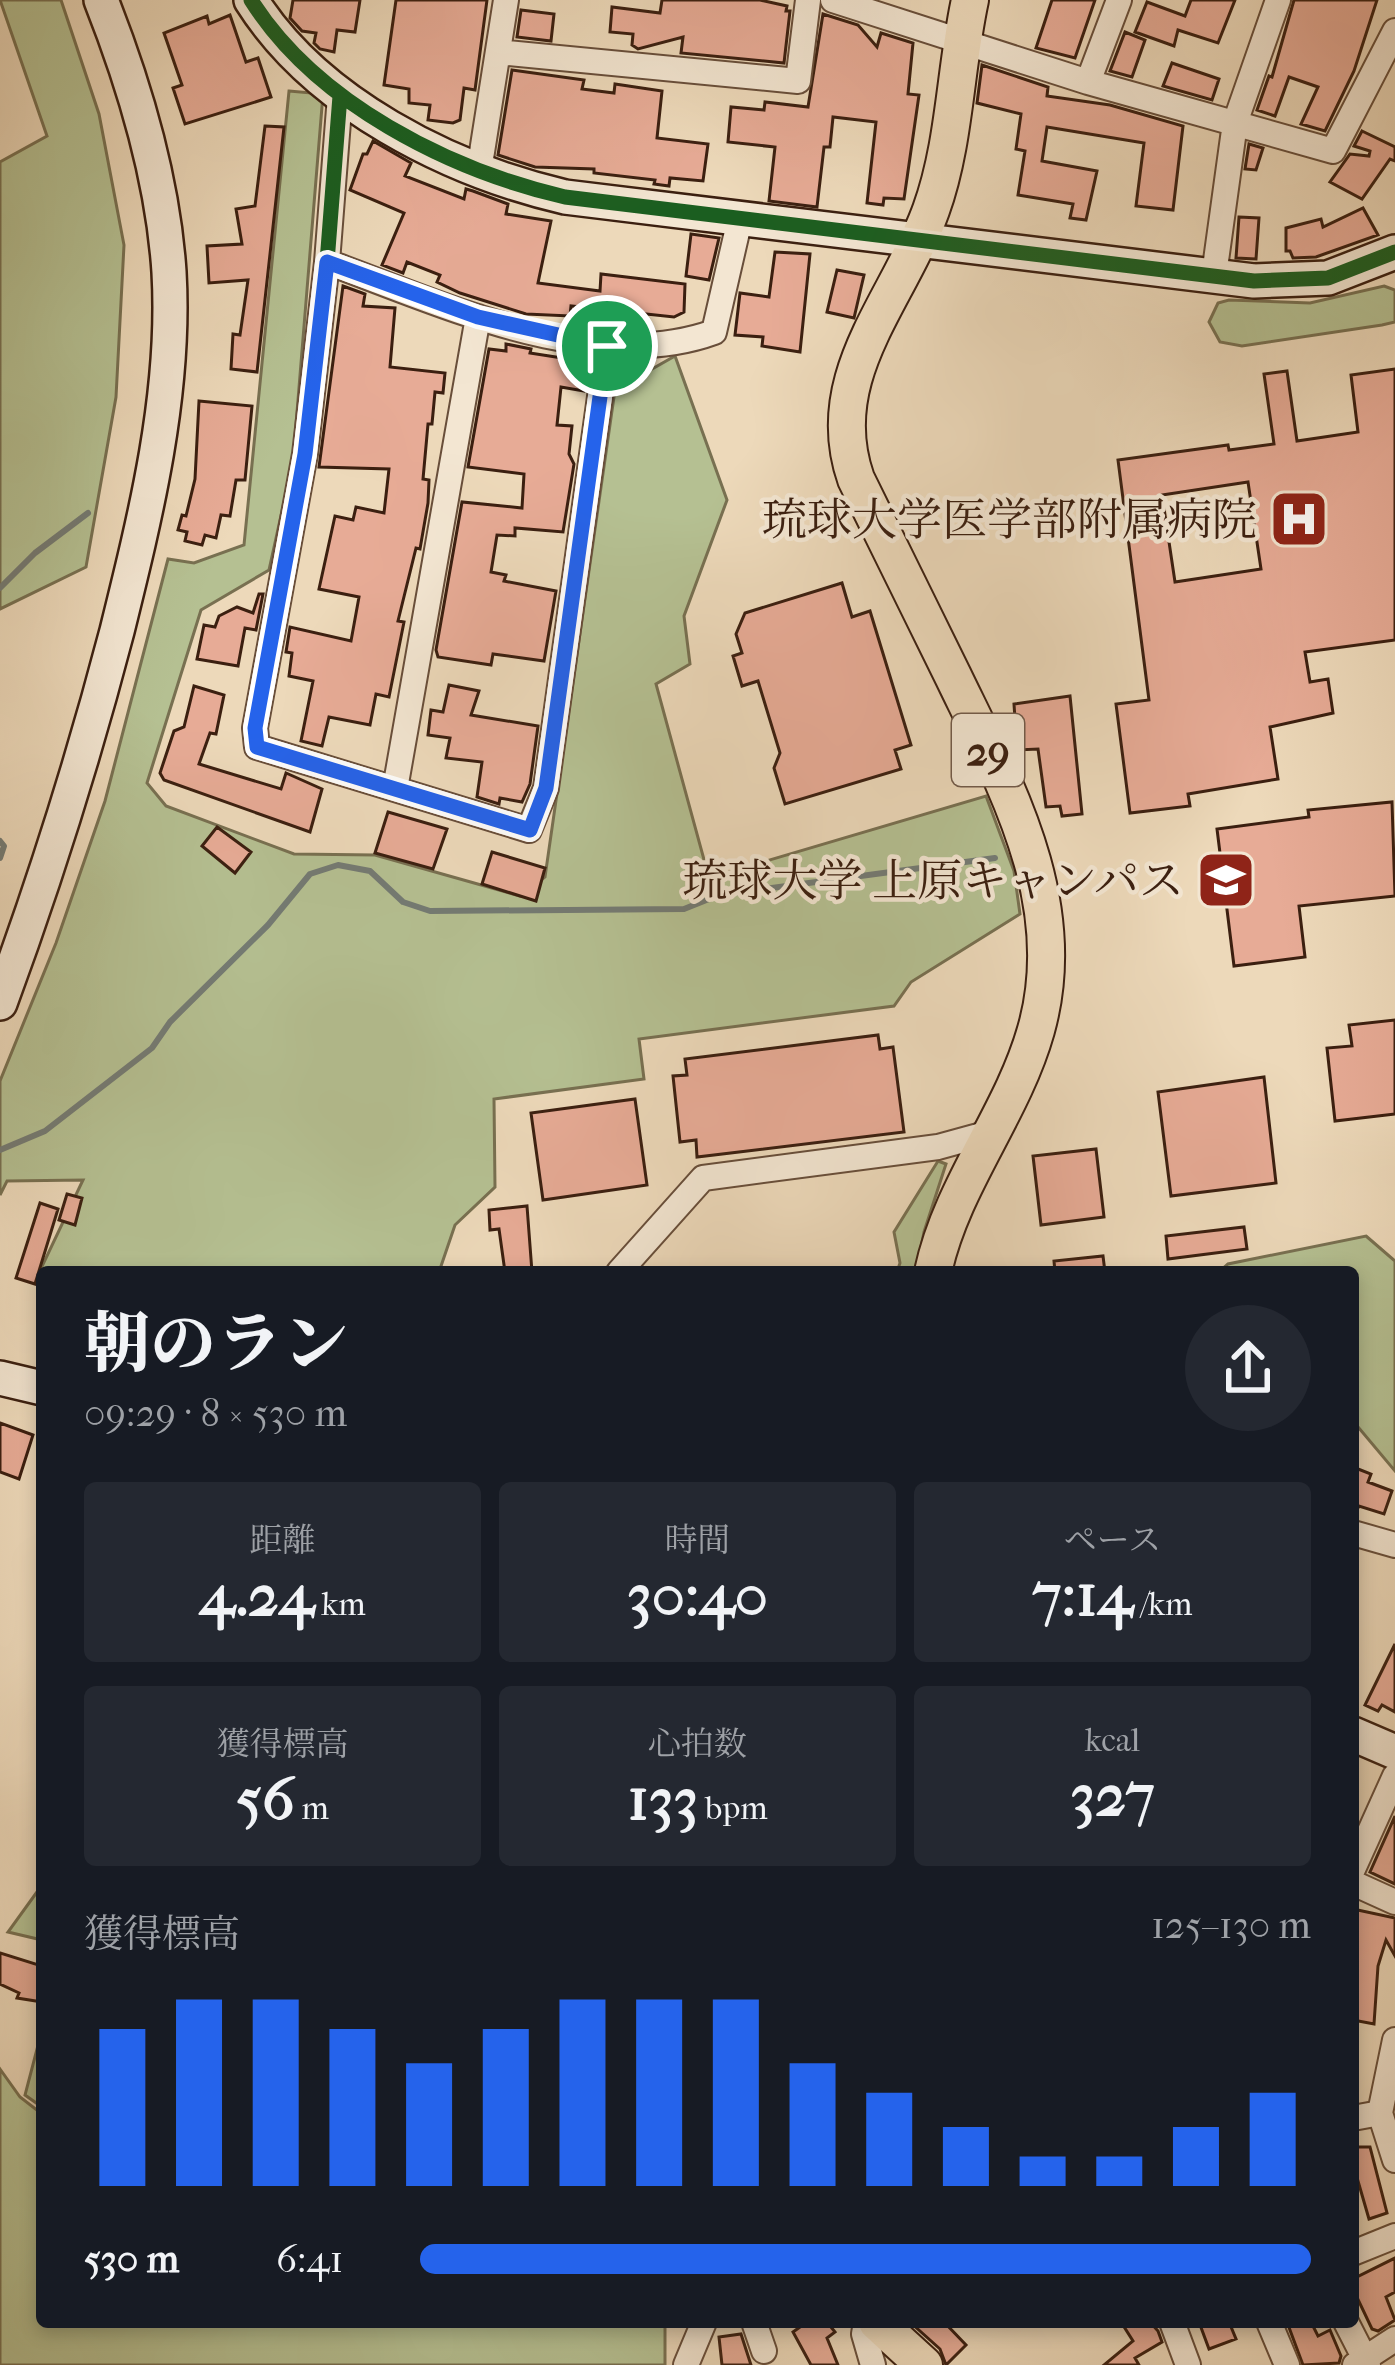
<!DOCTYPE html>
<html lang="ja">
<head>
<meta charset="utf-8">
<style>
	body { margin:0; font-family:"IM FELL French Canon","Noto Serif JP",serif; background:#242831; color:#f1f3f6; height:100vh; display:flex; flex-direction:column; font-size:45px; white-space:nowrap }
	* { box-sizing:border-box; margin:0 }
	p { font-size:39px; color:#9ea1a6 }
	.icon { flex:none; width:66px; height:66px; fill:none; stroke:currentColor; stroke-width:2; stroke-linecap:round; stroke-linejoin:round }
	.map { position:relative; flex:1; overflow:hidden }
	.sheet { position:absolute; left:36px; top:1266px; width:1323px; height:1062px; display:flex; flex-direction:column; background:#171b24; border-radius:12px; box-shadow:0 6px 18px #0003 }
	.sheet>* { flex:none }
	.pin { position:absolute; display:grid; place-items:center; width:102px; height:102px; color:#fff; margin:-51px; border:6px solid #fff; border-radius:50%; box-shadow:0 3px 12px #0007 }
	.round { display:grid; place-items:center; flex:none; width:126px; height:126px; border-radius:63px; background:#242831 }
	.overview { display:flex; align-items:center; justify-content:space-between; height:204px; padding:0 48px }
	h1 { font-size:66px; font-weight:800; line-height:90px }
	.figures { display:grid; grid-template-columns:repeat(3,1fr); gap:18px; height:204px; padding:12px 48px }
	.figures div { display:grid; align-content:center; border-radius:12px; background:#242831; text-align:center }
	.figures b { font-size:60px; font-weight:800 }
	.figures small { font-size:33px; font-weight:400 }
	.figures p { font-size:33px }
	.chart { height:336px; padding:24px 48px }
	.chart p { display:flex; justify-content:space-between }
	.chart svg { width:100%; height:216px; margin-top:12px; stroke:#2563eb; stroke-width:6 }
	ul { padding:0 48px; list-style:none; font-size:39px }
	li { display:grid; grid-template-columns:192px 144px 1fr; align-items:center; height:90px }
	li i { height:30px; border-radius:15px; background:#2563eb }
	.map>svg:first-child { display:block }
	.green { fill:#b5c092; stroke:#787051; stroke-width:3 }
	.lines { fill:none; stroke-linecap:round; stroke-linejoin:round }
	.stream { stroke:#747b74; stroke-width:6 }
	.building { fill:#e7ab96; stroke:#3b1f10; stroke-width:3; fill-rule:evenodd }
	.street-casing { stroke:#684e3a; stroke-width:28 }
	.secondary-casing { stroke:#3b1f10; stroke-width:38 }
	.primary-casing { stroke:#3b1f10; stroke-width:40 }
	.street { stroke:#f3e6d2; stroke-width:24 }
	.secondary { stroke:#f3e6d2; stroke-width:33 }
	.primary { stroke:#edd9ba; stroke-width:36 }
	.cycleway-casing { stroke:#f3e6d2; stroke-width:22 }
	.cycleway { stroke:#1b5e20; stroke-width:15 }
	.route-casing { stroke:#fff; stroke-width:24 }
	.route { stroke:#2563eb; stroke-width:15 }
	.labels { text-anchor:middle; stroke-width:9; stroke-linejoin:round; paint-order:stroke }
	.shield { fill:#f3e6d2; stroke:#725b4a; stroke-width:3 }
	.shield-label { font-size:42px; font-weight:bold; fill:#3b1f10 }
	.poi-label { font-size:45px; fill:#3b1f10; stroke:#f3e6d2; text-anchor:end }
</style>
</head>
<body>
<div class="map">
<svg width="1395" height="2365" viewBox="0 0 1395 2365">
	<rect width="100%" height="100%" fill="#edd9ba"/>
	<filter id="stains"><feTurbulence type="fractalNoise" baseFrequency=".00167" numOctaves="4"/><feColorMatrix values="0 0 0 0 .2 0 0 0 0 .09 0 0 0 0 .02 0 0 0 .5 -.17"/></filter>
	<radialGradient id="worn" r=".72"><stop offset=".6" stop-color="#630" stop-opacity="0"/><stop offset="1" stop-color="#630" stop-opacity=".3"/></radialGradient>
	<!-- green -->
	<path class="green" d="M0,0h61l38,114 25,131 -8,152 -30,170 -86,42v-447l47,-26z
		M289,91l34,3 -30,367 -24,109 -68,40 -54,173 19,23 128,48 81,1 145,41 25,-19 73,-508h34l23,-13 52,144 -43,116 6,48 -34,20 53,194 277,-82 28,75 6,43 -109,68 -17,24 -255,33 5,40 -150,20 1,88 -40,38 -16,47h-397v37l-5,-32 46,-97 -76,1 -7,14v-114l56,-138 49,-142 63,-242 26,4 50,-18z
		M1384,286l11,4v32l-13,3 -140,21 -22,-4 -11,-20 9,-19 11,-3 81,3z
		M938,1161l8,3 -22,68 -8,40h-19l3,-9 -6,-31z
		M1366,1236l29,25v210l-42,-50v-149h-134l9,-8z
		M42,1885v55l-34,-8z
		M42,2030v77l-17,-12z
		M0,2069l20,28 22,17v208h623v43h-665z"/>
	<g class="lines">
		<!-- stream -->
		<path class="stream" d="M0,588l35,-35 53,-40
			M0,841l4,5 -4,12
			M0,1150l45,-19 107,-83 18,-26 98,-97 42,-51 28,-9 32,6 33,31 27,9 254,-2 35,-14 276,-37"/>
	</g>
	<!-- building -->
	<path class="building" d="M293,0h67l-5,32 -18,-2 -3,22 -14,-3 -6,-6 2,-10 -14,-2 -12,-13z
		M396,0h91l-12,90 -11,-2 -4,32 -7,3 -25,-3 2,-15 -21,-2v-14l-25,-4z
		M662,0h98l27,6 -1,5h4l-6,52 -103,-10 2,-16 -45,12 -6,-4 1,-11 -23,-2 2,-25 48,6z
		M1052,0h43l-20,58 -39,-10z
		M1191,0h44l-17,43 -40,-13 -4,16 -39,-14 12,-30 38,14z
		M1294,0h83l-23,71 -29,60 -24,-7 17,-37 -29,-10 -14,39 -18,-6 12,-34 3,1z
		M521,10l33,4 -3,27 -34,-4z
		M823,14l35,11 19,22 4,-14 32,10 -5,51 11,1 -15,104 -20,-1 -1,7 -16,-2 9,-81 -43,-5 -3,30h-6l-7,60 -48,-6 6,-54 -47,-5 3,-35 33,3 1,-8 43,5z
		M230,15l16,47 12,-4 13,39 -86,27 -12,-36 9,-3 -18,-52 43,-17 2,8z
		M1125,32l20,8 -13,37 -22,-6z
		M1172,63l47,16 -7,21 -49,-14z
		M982,65l66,22 -1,9 63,9 73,21 -10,84 -37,-4 8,-63 -97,-16 -5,34 55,10 -11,49 -16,-2 3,-14 -55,-9 7,-44 -9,-2 5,-35 -44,-11z
		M512,70l72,10 -2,9 32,4 1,-9 47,7 -5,47 51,6 -5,37 -33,-3 -1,8 -15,-2 1,-4 -61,-7v-4l-59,-2 -37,-12z
		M265,126l19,1 -27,245 -26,-3 2,-35 7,1 8,-55 -39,3 -2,-37 35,-2 -6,-35 19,-3z
		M1362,131l33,16v14l-5,-2 -28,40 -32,-17 20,-28 19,2 1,-5 -16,-5z
		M373,141l38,22 -6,13 59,23 2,-10 7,2 35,13 -2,10 45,7 -13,62 62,8 1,-17 84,10 -1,28 -10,5 -103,-11 -1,10 -44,-2 -66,-21 -23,-11 3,-7 -33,-13 -4,11 -21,-8 22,-52 -54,-23 13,-36h4z
		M1249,144l14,4 -7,22 -11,-1z
		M1363,208l15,27 -62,22 -23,1 -3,-7h-4v-23l35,-9 2,8z
		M1239,217l20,1 -3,41 -20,-1z
		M691,234l28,4 -10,42 -23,-4z
		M775,252l35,2 -10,98 -38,-6 1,-9 -28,-2 5,-42 29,4z
		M837,270l27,5 -10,43 -27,-6z
		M343,286l22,8 -2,12 32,2 -5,59 55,6 -2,20 -8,-1 -3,32h-4l-5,55 6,1 -1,23 -8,46 -4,-1 -18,73 6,1 -15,75 -13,-3 -6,31 -41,-8 -7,29 -21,-5 12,-60 -24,-5 3,-23 -6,-1 4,-25 61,14 8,-44 -40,-8 16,-73 18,4 3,-13 28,6 5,-44 -70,-2z
		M506,344l25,5 -1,4 58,9 -4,29 -23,-4 -4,38 15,1 -3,28 5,10 -11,68 -48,-4v8l-18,-1 -6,37 15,3 -2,6 52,10 -12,70 -51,-7 -2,11 -53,-8 -2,-7 26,-148 60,6 2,-34 -56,-7 21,-118 17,2z
		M1395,369v271l-90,12 5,30 18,-3 5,34 -63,14 8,52 -90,15 2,12 -60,7 -14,-109 33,-4 -31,-240 110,-15 1,5 45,-6 -10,-70 23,-3 10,70 61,-9 -7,-57zM1248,482l13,87 -86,13 -13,-87z
		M199,401l53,5 -7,74h-9l-6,36 -9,-1 -5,23 -11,-3 -3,10 -17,-4 2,-9 -9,-2 4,-15 4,1 9,-37z
		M842,583l10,34 18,-6 41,134 -16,5 6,19 -116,35 -11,-36 6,-15 -22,-72 -16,5 -9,-30 9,-3 -6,-19 9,-21z
		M259,594h4l-7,36 -11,-2 -7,38 -41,-7 7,-34 11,2 4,-11 18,-9 16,6z
		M449,685l30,6 -8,24 67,11 -8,58 -8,18 -22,-4 -1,6 -22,-7 5,-35 -36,-4 4,-20 -22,-3 3,-25 12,2z
		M194,686l30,9 -8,39 -6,-1 -11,31 82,25 5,-16 36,16 -12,43 -146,-52 -4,-7 14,-42 10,-4z
		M1070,696l12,118 -20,2 -2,-10 -14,1 -8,-58 -21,1 -3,-46z
		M1392,802l3,94 -96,10 6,51 -71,9 -17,-137 92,-12 -1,-7z
		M388,812l59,17 -14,40 -58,-16z
		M217,827l34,25 -16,21 -33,-27z
		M492,852l53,16 -9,33 -54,-17z
		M1395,1020v94l-60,7 -8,-73 25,-2 -3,-21z
		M878,1035l2,14 13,-2 11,85 -207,25 -1,-17 -16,2 -7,-66 14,-1 -2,-16z
		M1264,1077l12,106 -105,13 -13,-104z
		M635,1099l12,86 -104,15 -12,-87z
		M1096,1149l8,68 -63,8 -8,-69z
		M67,1194l15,4 -7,27 -16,-5z
		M40,1203l18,6 -23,75 -19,-6z
		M527,1206l5,66h-27l-6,-43 -9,1 -1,-20z
		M1244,1227l3,22 -79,10 -2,-23z
		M1103,1256l2,16h-50l-1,-11z
		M0,1423l33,12 -14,44 -19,-7z
		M1353,1467l18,7 -3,8 24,9 -8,23 -25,-8 -6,11z
		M1395,1644v68l-13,-7 -4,6 -13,-6z
		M1395,1816v68l-25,-12z
		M1353,1909l42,9v38l-9,-16 -8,26 -4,58 -21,-4z
		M0,1953l42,13v36l-25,-4 2,-5 -19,-9z
		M1353,2147h17l17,66 -18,6 -11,-38 -5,1z
		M1395,2258v34l-9,5 9,23 -17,11 -6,-2 -19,-40v-10z
		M807,2322h20l8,10 -8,6 11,27h-27l-18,-33z
		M910,2322h34l22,23 -20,20 -6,-16z
		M1121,2322h29l8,9 4,11 -27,16 4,7h-35l29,-24z
		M1199,2322h30l7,17 -27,10z
		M1287,2322h24l7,14 12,-6 11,26 -2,7 -36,2z
		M741,2334l10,31h-29l-3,-28z"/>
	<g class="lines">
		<!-- street casing -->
		<g class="street-casing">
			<path id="street" d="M833,0l255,82 245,69 62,-120
				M498,52l300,29 10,-81
				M1088,82l31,-82
				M340,96l-13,166 -22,192 -50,274 2,19 272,83 17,-42 61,-442
				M479,171l27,-171
				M327,262c113,41 267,114 387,70l26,-113
				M1214,275l21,-152 43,-123
				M395,789l83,-472
				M619,1272l84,-94 235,-31 51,-14
				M1353,1533l42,12
				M1353,1869l42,-93
				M1353,1883l42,19
				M1395,2040l-15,73 15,47
				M1353,2118l27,-5
				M1353,2253l42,-17
				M754,2322l10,29
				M866,2322l-2,12 9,31
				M1172,2322l16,43
				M1269,2322l18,43
				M1346,2322l22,43
				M686,2365l18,-43
				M1355,2365l40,-26"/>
		</g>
		<!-- secondary casing -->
		<g class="secondary-casing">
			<path id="secondary" d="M251,0c65,103 198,170 314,197l689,84 74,-3 67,-26
				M0,1003c45,-122 84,-246 117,-372 29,-117 59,-238 52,-359 -6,-92 -34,-186 -68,-272
				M0,1378l42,10
				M1353,1734l42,18"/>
		</g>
		<!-- primary casing -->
		<g class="primary-casing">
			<path id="primary" d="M933,1272c19,-88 79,-157 103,-242 36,-127 -30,-244 -83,-354 -32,-66 -65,-131 -97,-197 -36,-103 42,-177 75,-269 24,-66 24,-141 39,-210
				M877,2322l47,43"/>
		</g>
		<!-- street -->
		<use href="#street" class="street"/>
		<!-- secondary -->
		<use href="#secondary" class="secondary"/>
		<!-- primary -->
		<use href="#primary" class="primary"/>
		<!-- cycleway casing -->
		<g class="cycleway-casing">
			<path id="cycleway" d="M251,0c65,103 198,170 314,197l689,84 74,-3 67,-26
				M340,96l-13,166 -22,192 -50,274 2,19 272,83 17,-42 61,-442"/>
		</g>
		<!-- cycleway -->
		<use href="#cycleway" class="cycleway"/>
	</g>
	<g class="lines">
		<!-- route casing -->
		<g class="route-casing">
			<path id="route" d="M327,262l151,55 129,29 -61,442 -16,42 -273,-83 -2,-19 50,-274z"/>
		</g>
		<!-- route -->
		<use href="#route" class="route"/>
	</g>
	<!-- icons -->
	<defs>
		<g id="hospital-square" transform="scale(3)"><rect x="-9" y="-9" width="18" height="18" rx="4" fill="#8f2418" stroke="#f3e6d2"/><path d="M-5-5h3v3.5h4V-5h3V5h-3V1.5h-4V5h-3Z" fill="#fff"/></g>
		<g id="university-square" transform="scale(3)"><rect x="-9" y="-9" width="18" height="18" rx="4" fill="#8f2418" stroke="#f3e6d2"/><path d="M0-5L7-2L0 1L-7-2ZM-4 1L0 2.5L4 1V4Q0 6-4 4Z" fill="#fff"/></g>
	</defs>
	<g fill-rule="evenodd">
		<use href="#hospital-square" x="1299" y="519"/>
		<use href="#university-square" x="1226" y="880"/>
	</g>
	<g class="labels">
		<!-- shield labels -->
		<rect class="shield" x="952" y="714" width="72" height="72" rx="9"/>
		<g class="shield-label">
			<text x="988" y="765">29</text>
		</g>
		<!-- poi labels -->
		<g class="poi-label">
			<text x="1257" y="535">琉球大学医学部附属病院</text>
			<text x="1184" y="896">琉球大学 上原キャンパス</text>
		</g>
	</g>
	<rect width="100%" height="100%" filter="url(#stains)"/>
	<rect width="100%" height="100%" fill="url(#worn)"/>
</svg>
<div class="pin" style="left:607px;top:346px;background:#1e9e55"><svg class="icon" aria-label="arrive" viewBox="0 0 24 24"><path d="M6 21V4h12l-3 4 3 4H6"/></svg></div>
<section class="sheet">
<div class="overview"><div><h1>朝のラン</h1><p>09:29 · 8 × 530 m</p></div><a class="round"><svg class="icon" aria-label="share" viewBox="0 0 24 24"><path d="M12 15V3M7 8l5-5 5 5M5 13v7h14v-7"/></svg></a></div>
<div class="figures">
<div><p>距離</p><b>4.24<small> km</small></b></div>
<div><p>時間</p><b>30:40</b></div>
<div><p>ペース</p><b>7:14<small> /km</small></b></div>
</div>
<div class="figures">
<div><p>獲得標高</p><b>56<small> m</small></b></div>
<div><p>心拍数</p><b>133<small> bpm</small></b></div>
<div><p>kcal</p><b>327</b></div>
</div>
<div class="chart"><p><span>獲得標高</span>125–130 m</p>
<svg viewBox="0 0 160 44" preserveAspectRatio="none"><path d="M5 44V12M15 44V6M25 44V6M35 44V12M45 44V19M55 44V12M65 44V6M75 44V6M85 44V6M95 44V19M105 44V25M115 44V32M125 44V38M135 44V38M145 44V32M155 44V25"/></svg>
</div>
<ul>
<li><b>530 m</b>6:41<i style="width:100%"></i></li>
</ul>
</section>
</div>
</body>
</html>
